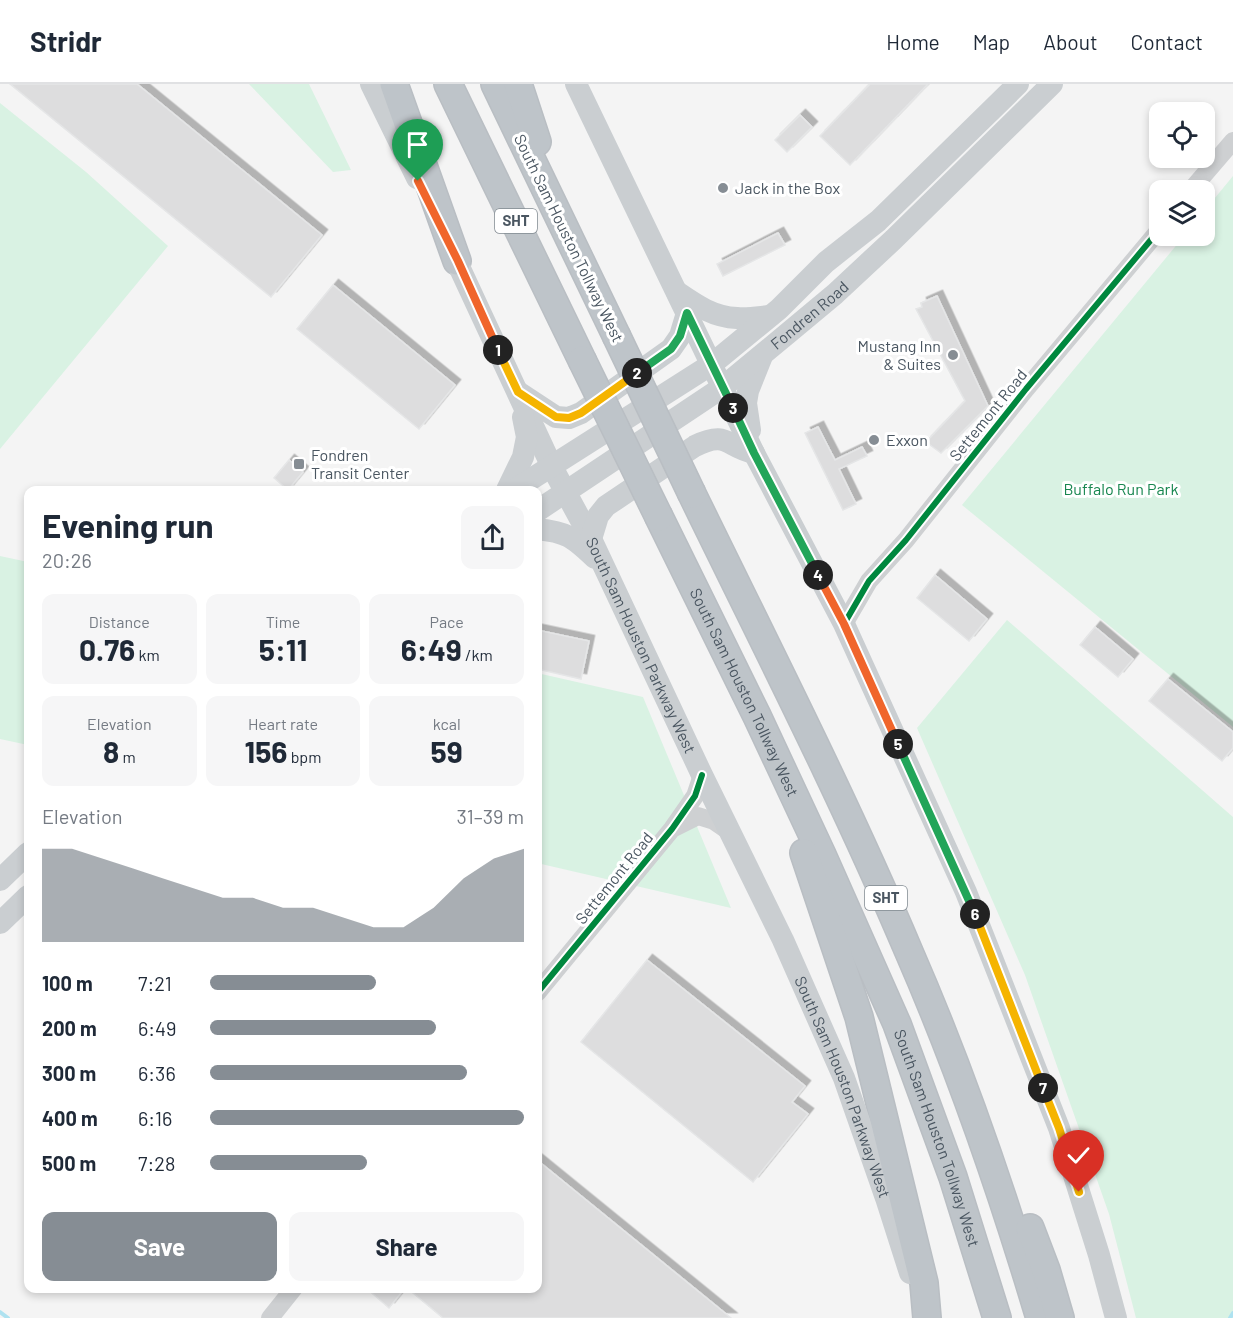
<!DOCTYPE html>
<html lang="en">
<head>
<meta charset="utf-8">
<style>
	body { margin:0; font-family:Barlow,sans-serif; background:#f6f6f7; color:#1f2937; height:100vh; display:flex; flex-direction:column; font-size:22px; white-space:nowrap }
	* { box-sizing:border-box; margin:0 }
	p { font-size:20px; color:#747a83 }
	.icon { flex:none; width:33px; height:33px; fill:none; stroke:currentColor; stroke-width:2; stroke-linecap:round; stroke-linejoin:round }
	.map { position:relative; flex:1; overflow:hidden }
	.sheet { position:absolute; left:24px; top:402px; width:518px; height:807px; display:flex; flex-direction:column; background:#fff; border-radius:12px; box-shadow:0 3px 9px #0003 }
	.sheet>* { flex:none }
	.buttons { position:absolute; left:1149px; top:18px; display:grid; gap:12px }
	.buttons a { display:grid; place-items:center; width:66px; height:66px; border-radius:12px; background:#fff; box-shadow:0 3px 9px #0003; font-size:30px }
	.pin { position:absolute; display:grid; place-items:center; width:51px; height:51px; color:#fff; margin:-62px -26px; border-radius:50% 50% 50% 0; rotate:-45deg; box-shadow:0 0 6px #0007 }
	.pin .icon { rotate:45deg }
	.km { position:absolute; width:30px; height:30px; margin:-15px; border-radius:50%; background:#222; color:#fff; font-size:16px; line-height:30px; text-align:center }
	.round { display:grid; place-items:center; flex:none; width:63px; height:63px; border-radius:12px; background:#f6f6f7 }
	.summary { display:flex; align-items:center; justify-content:space-between; height:102px; padding:0 18px }
	h1 { font-size:33px; font-weight:700; line-height:45px }
	.figures { display:grid; grid-template-columns:repeat(3,1fr); gap:9px; height:102px; padding:6px 18px }
	.figures div { display:grid; align-content:center; border-radius:12px; background:#f6f6f7; text-align:center }
	.figures b { font-size:30px; font-weight:700 }
	.figures small { font-size:16px; font-weight:400 }
	.figures p { font-size:16px }
	.chart { height:168px; padding:12px 18px }
	.chart p { display:flex; justify-content:space-between }
	.chart svg { width:100%; height:108px; margin-top:6px; fill:#868d94; opacity:.7 }
	.button { display:flex; gap:12px; margin-top:auto; padding:12px 18px }
	.button a { flex:1; height:69px; border-radius:12px; background:#868d94; color:#fff; font-size:24px; font-weight:700; line-height:69px; text-align:center }
	.button a+a { background:#f6f6f7; color:#1f2937 }
	ul { padding:0 18px; list-style:none; font-size:20px }
	li { display:grid; grid-template-columns:96px 72px 1fr; align-items:center; height:45px }
	li i { height:15px; border-radius:8px; background:#868d94 }
	header { display:flex; align-items:center; gap:36px; box-sizing:border-box; height:84px; padding:0 30px; background:#fff; border-bottom:2px solid #e0e1e3 }
	header strong { font-size:28px }
	nav { display:flex; gap:33px; margin-inline-start:auto; font-size:21px }
	.map>svg:first-child { display:block }
	.green { fill:#d9f2e3 }
	.lines { fill:none; stroke-linecap:round; stroke-linejoin:round }
	.stream { stroke:#aee2f0; stroke-width:4 }
	.building { fill:#ddddde; stroke:#e5e6e7; stroke-width:1.5; filter:url(#shadow) }
	.highway-casing { stroke:#b9bec3; stroke-width:30 }
	.minor { stroke:#ced0d2; stroke-width:18 }
	.major { stroke:#caced1; stroke-width:22 }
	.highway { stroke:#bec4c9; stroke-width:27 }
	.highway-bridge-casing { stroke:#b9bec3; stroke-width:30; stroke-linecap:butt }
	.highway-bridge { stroke:#bec4c9; stroke-width:27 }
	.cycleway-casing { stroke:#fff; stroke-width:10 }
	.cycleway { stroke:#00873e; stroke-width:6 }
	.split-1-casing { stroke:#fff; stroke-width:12 }
	.split-2-casing { stroke:#fff; stroke-width:12 }
	.split-3-casing { stroke:#fff; stroke-width:12 }
	.split-4-casing { stroke:#fff; stroke-width:12 }
	.split-5-casing { stroke:#fff; stroke-width:12 }
	.split-6-casing { stroke:#fff; stroke-width:12 }
	.split-7-casing { stroke:#fff; stroke-width:12 }
	.split-8-casing { stroke:#fff; stroke-width:12 }
	.split-1 { stroke:#f0652b; stroke-width:8 }
	.split-2 { stroke:#f5b400; stroke-width:8 }
	.split-3 { stroke:#22a559; stroke-width:8 }
	.split-4 { stroke:#22a559; stroke-width:8 }
	.split-5 { stroke:#f0652b; stroke-width:8 }
	.split-6 { stroke:#22a559; stroke-width:8 }
	.split-7 { stroke:#f5b400; stroke-width:8 }
	.split-8 { stroke:#f5b400; stroke-width:8 }
	.poi-dot { fill:#868d94; stroke:#fff; stroke-width:2 }
	.labels { text-anchor:middle; stroke-width:6; stroke-linejoin:round; paint-order:stroke }
	.shield { fill:#fff; stroke:#808990; stroke-width:1.5 }
	.shield-label { font-size:15px; font-weight:bold; fill:#4a5661 }
	.poi-label { font-size:16px; fill:#4a5661; stroke:#fff; text-anchor:start }
	.street-label { font-size:16px; fill:#4a5661; stroke:#fff }
	.park-label { font-size:16px; fill:#17864f; stroke:#fff }
</style>
</head>
<body>
<header>
<strong>Stridr</strong>
<nav><a>Home</a><a>Map</a><a>About</a><a>Contact</a></nav>
</header>
<div class="map">
<svg width="1233" height="1234" viewBox="0 0 1233 1234">
	<defs>
		<filter id="shadow"><feDropShadow dx="5.5" dy="-5.5" stdDeviation="0" flood-color="#0004"/></filter>
	</defs>
	<rect width="100%" height="100%" fill="#f4f4f4"/>
	<!-- green -->
	<path class="green" d="M249,0h60l42,86 -18,2z
		M0,19l86,69 82,74 -168,203z
		M1233,92v551l-271,-222 222,-269h20l1,-26z
		M0,472l28,6v183l-28,-6z
		M1007,536l226,197v501h-97l-27,-104 -84,-239 -108,-247z
		M537,589l106,24 88,211 -194,-45z"/>
	<g class="lines">
		<!-- stream -->
		<path class="stream" d="M0,1228l8,6
			M1230,1234l3,-5"/>
	</g>
	<!-- building -->
	<path class="building" d="M10,0h127l185,151 -51,62z
		M870,0h58l-78,81 -30,-29z
		M800,31l12,12 -25,25 -12,-12z
		M778,149l7,12 -62,31 -6,-12z
		M333,201l122,100 -36,44 -122,-100z
		M937,212l51,110 -47,47 -15,-11 39,-41 -49,-92 6,-2 -1,-4z
		M818,343l17,33 27,-13 5,9 -28,13 17,35 -13,6 -38,-77z
		M289,376l14,12 -15,18 -14,-12z
		M935,491l52,44 -18,22 -52,-43z
		M1095,543l38,32 -15,18 -38,-32z
		M537,546l52,11 -8,38 -44,-10z
		M1168,595l65,53v16l-11,13 -73,-60z
		M647,876l158,126 -13,16 16,12 -55,68 -172,-140z
		M537,1076l194,158h-288l-36,-30h130z
		M366,1204h39l-16,20z"/>
	<g class="lines">
		<!-- highway casing -->
		<g class="highway-casing">
			<g id="highway">
				<path d="M394,0l63,177"/>
				<path d="M448,0l134,276"/>
				<path d="M495,0l121,251"/>
				<path d="M518,0l19,58"/>
				<path d="M692,410c74,152 151,302 217,458 52,119 94,242 131,366"/>
				<path id="s3" d="M659,433l98,199 65,139 75,169 56,153 44,141"/>
				<path d="M804,769l55,164 65,266 3,35"/>
				<path d="M1030,1144l16,42 14,48"/>
			</g>
		</g>
		<!-- minor -->
		<path class="minor" d="M1191,106l42,-49
			M844,540l25,-43 37,-41 120,-151 134,-160
			M674,744l24,-12 16,5 16,11
			M537,909l135,-164 23,-33 7,-21
			M270,1234l24,-30"/>
		<!-- major -->
		<g class="major">
			<path d="M371,0l46,94"/>
			<path d="M576,0l178,369 90,171 122,268 93,236 40,127 17,63"/>
			<path id="s1" d="M449,161l103,222 39,72 111,236 81,165 61,138 42,120 24,75"/>
			<path d="M677,208c19,13 36,25 60,26 11,1 22,-1 33,-2"/>
			<path d="M518,308l38,25 13,1 12,-5 90,-64 9,-13 7,-23"/>
			<path d="M750,346l-4,-27 2,-12 14,-35"/>
			<path d="M507,406l16,-33 4,-20 -4,-20"/>
			<path d="M514,406l198,-126 67,-55 47,-47 52,-41 140,-137"/>
			<path id="s2" d="M537,427l186,-124 64,-53 48,-40 59,-55 158,-155"/>
			<path d="M537,445c30,3 36,8 58,29"/>
			<path d="M591,455l7,-23 8,-10 89,-60c33,-16 31,1 59,7"/>
			<path d="M0,796l28,-27"/>
			<path d="M0,839l28,-27"/>
		</g>
		<!-- highway -->
		<use href="#highway" class="highway"/>
		<!-- highway-bridge casing -->
		<g class="highway-bridge-casing">
			<path id="highway-bridge" d="M616,251l76,159
				M582,276l77,157"/>
		</g>
		<!-- highway-bridge -->
		<use href="#highway-bridge" class="highway-bridge"/>
		<!-- cycleway casing -->
		<g class="cycleway-casing">
			<path id="cycleway" d="M844,540l25,-43 37,-41 120,-151 134,-160
				M537,909l135,-164 23,-33 7,-21"/>
		</g>
		<!-- cycleway -->
		<use href="#cycleway" class="cycleway"/>
	</g>
	<g class="lines">
		<!-- split-1 casing -->
		<g class="split-1-casing">
			<path id="split-1" d="M418,97l40,80 40,89"/>
		</g>
		<!-- split-2 casing -->
		<g class="split-2-casing">
			<path id="split-2" d="M498,266l20,42 38,25 13,1 12,-5 56,-40"/>
		</g>
		<!-- split-3 casing -->
		<g class="split-3-casing">
			<path id="split-3" d="M637,289l34,-24 9,-13 7,-23 46,95"/>
		</g>
		<!-- split-4 casing -->
		<g class="split-4-casing">
			<path id="split-4" d="M733,324l21,45 64,122"/>
		</g>
		<!-- split-5 casing -->
		<g class="split-5-casing">
			<path id="split-5" d="M818,491l26,49 54,120"/>
		</g>
		<!-- split-6 casing -->
		<g class="split-6-casing">
			<path id="split-6" d="M898,660l77,170"/>
		</g>
		<!-- split-7 casing -->
		<g class="split-7-casing">
			<path id="split-7" d="M975,830l68,174"/>
		</g>
		<!-- split-8 casing -->
		<g class="split-8-casing">
			<path id="split-8" d="M1043,1004l16,40 20,64"/>
		</g>
		<!-- split-1 -->
		<use href="#split-1" class="split-1"/>
		<!-- split-2 -->
		<use href="#split-2" class="split-2"/>
		<!-- split-3 -->
		<use href="#split-3" class="split-3"/>
		<!-- split-4 -->
		<use href="#split-4" class="split-4"/>
		<!-- split-5 -->
		<use href="#split-5" class="split-5"/>
		<!-- split-6 -->
		<use href="#split-6" class="split-6"/>
		<!-- split-7 -->
		<use href="#split-7" class="split-7"/>
		<!-- split-8 -->
		<use href="#split-8" class="split-8"/>
	</g>
	<!-- markers -->
	<g class="poi-dot">
		<circle cx="723" cy="104" r="6"/>
		<circle cx="953" cy="271" r="6"/>
		<circle cx="874" cy="356" r="6"/>
		<rect x="293" y="374" width="12" height="12" rx="3"/>
	</g>
	<g class="labels">
		<!-- shield labels -->
		<g class="shield">
			<rect x="495" y="125" width="42" height="24" rx="4.5"/>
			<rect x="865" y="802" width="42" height="24" rx="4.5"/>
		</g>
		<g class="shield-label">
			<text x="516" y="142">SHT</text>
			<text x="886" y="819">SHT</text>
		</g>
		<!-- poi labels -->
		<g class="poi-label">
			<text x="735" y="110">Jack in the Box</text>
			<text x="941" y="268" text-anchor="end">Mustang Inn<tspan x="941" dy="18">&amp; Suites</tspan></text>
			<text x="886" y="362">Exxon</text>
			<text x="311" y="377">Fondren<tspan x="311" dy="18">Transit Center</tspan></text>
		</g>
		<!-- street labels -->
		<g class="street-label">
			<text transform="translate(569 154) rotate(64)" y="6">South Sam Houston Tollway West</text>
			<text dy="6" stroke="none"><textPath href="#s2" startOffset="336">Fondren Road</textPath></text>
			<text transform="translate(988 331) rotate(-51)" y="6">Settemont Road</text>
			<text dy="6" stroke="none"><textPath href="#s1" startOffset="444">South Sam Houston Parkway West</textPath></text>
			<text dy="6" stroke="none"><textPath href="#s3" startOffset="195">South Sam Houston Tollway West</textPath></text>
			<text transform="translate(614 794) rotate(-51)" y="6">Settemont Road</text>
			<text dy="6" stroke="none"><textPath href="#s1" startOffset="930">South Sam Houston Parkway West</textPath></text>
			<text dy="6" stroke="none"><textPath href="#s3" startOffset="681">South Sam Houston Tollway West</textPath></text>
		</g>
		<!-- park labels -->
		<g class="park-label">
			<text x="1121" y="411">Buffalo Run Park</text>
		</g>
	</g>
</svg>
<div class="buttons">
<a><svg class="icon" aria-label="locate" viewBox="0 0 24 24"><circle cx="12" cy="12" r="6"/><path d="M12 2v4M12 18v4M2 12h4M18 12h4"/></svg></a>
<a><svg class="icon" aria-label="layers" viewBox="0 0 24 24"><path d="M12 4l9 5-9 5-9-5zM3 14l9 5 9-5"/></svg></a>
</div>
<div class="pin" style="left:418px;top:97px;background:#1e9e55"><svg class="icon" aria-label="arrive" viewBox="0 0 24 24"><path d="M6 21V4h12l-3 4 3 4H6"/></svg></div>
<div class="pin" style="left:1079px;top:1108px;background:#d93025"><svg class="icon" aria-label="check" viewBox="0 0 24 24"><path d="M5 12l5 5 9-10"/></svg></div>
<b class="km" style="left:498px;top:266px">1</b>
<b class="km" style="left:637px;top:289px">2</b>
<b class="km" style="left:733px;top:324px">3</b>
<b class="km" style="left:818px;top:491px">4</b>
<b class="km" style="left:898px;top:660px">5</b>
<b class="km" style="left:975px;top:830px">6</b>
<b class="km" style="left:1043px;top:1004px">7</b>
<section class="sheet">
<div class="summary"><div><h1>Evening run</h1><p>20:26</p></div><a class="round"><svg class="icon" aria-label="share" viewBox="0 0 24 24"><path d="M12 15V3M7 8l5-5 5 5M5 13v7h14v-7"/></svg></a></div>
<div class="figures">
<div><p>Distance</p><b>0.76<small> km</small></b></div>
<div><p>Time</p><b>5:11</b></div>
<div><p>Pace</p><b>6:49<small> /km</small></b></div>
</div>
<div class="figures">
<div><p>Elevation</p><b>8<small> m</small></b></div>
<div><p>Heart rate</p><b>156<small> bpm</small></b></div>
<div><p>kcal</p><b>59</b></div>
</div>
<div class="chart"><p><span>Elevation</span>31–39 m</p>
<svg viewBox="0 0 160 44" preserveAspectRatio="none"><path d="M0 44V6L10 6L20 10L30 14L40 18L50 22L60 26L70 26L80 30L90 30L100 34L110 38L120 38L130 30L140 18L150 10L160 6V44z"/></svg>
</div>
<ul>
<li><b>100 m</b>7:21<i style="width:53%"></i></li>
<li><b>200 m</b>6:49<i style="width:72%"></i></li>
<li><b>300 m</b>6:36<i style="width:82%"></i></li>
<li><b>400 m</b>6:16<i style="width:100%"></i></li>
<li><b>500 m</b>7:28<i style="width:50%"></i></li>
</ul>
<div class="button"><a>Save</a><a>Share</a></div>
</section>
</div>
</body>
</html>
